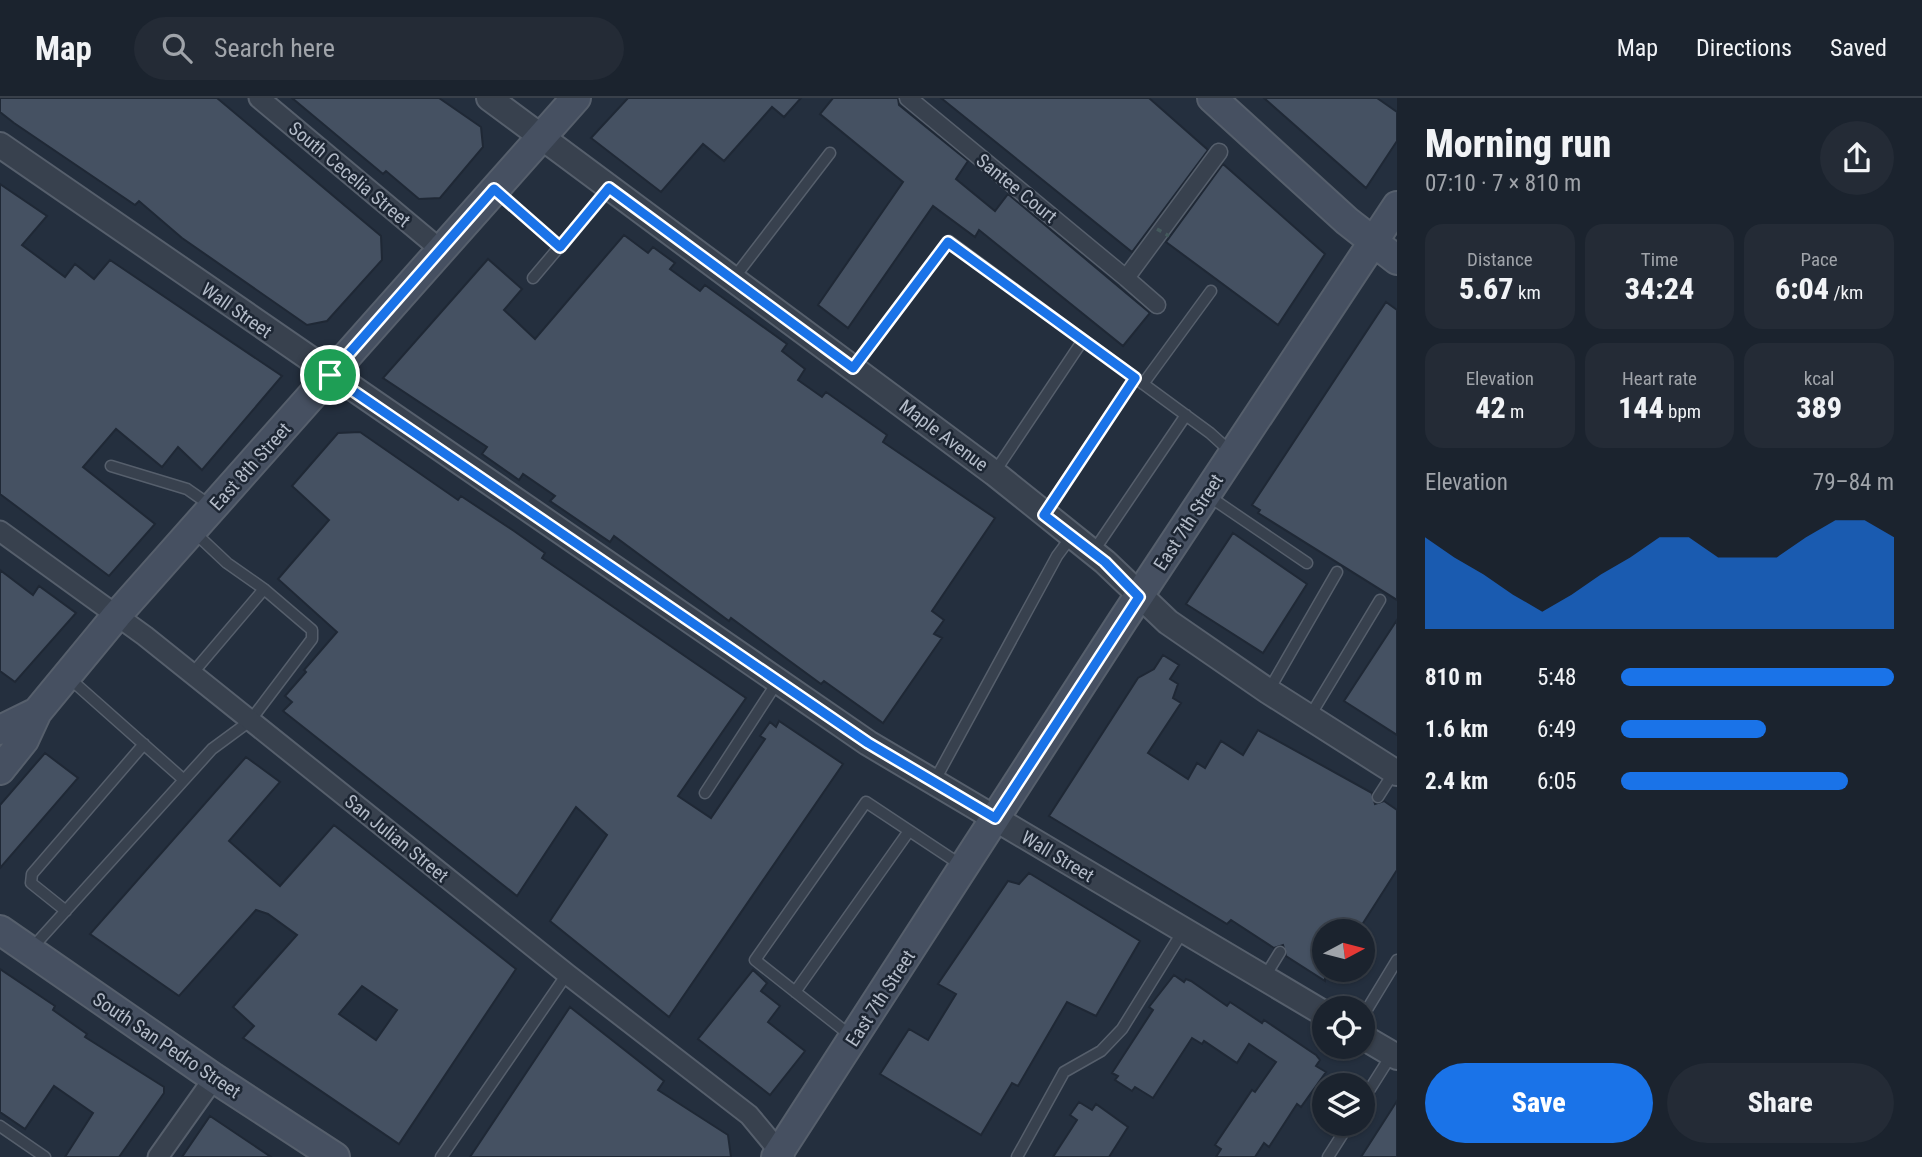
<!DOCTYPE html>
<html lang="en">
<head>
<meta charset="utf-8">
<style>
	body { margin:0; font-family:"Roboto Condensed",sans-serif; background:#242b36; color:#f1f3f6; height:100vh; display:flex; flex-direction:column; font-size:26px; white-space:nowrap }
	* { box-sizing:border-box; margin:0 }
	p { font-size:23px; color:#a0a4aa }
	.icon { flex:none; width:38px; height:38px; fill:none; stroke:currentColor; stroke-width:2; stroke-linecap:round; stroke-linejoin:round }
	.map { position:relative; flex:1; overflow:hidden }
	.panel { display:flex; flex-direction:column; background:#1b232e; width:525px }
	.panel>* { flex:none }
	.needle { width:46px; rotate:83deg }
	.buttons { position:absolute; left:1312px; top:821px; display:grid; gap:14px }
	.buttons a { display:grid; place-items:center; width:63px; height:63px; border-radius:50%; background:#1b232e; box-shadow:0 2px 5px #0004,0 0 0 2px #39404a; font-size:35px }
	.pin { position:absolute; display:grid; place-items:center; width:60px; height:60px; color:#fff; margin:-30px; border:4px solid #fff; border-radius:50%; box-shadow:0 2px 7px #0007 }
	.round { display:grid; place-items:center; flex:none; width:74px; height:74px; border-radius:37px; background:#242b36 }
	.head { display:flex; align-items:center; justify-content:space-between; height:119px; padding:0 28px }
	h1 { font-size:38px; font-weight:800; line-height:52px }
	.metrics { display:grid; grid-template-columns:repeat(3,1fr); gap:10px; height:119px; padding:7px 28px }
	.metrics div { display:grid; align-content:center; border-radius:18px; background:#242b36; text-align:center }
	.metrics b { font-size:30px; font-weight:800 }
	.metrics small { font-size:19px; font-weight:400 }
	.metrics p { font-size:19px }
	.chart { height:196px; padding:14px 28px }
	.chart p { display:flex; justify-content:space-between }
	.chart svg { width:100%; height:126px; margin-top:7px; fill:#1a73e8; opacity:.7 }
	.action { display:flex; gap:14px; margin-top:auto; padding:14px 28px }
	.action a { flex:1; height:80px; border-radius:42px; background:#1a73e8; color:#fff; font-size:28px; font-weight:800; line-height:80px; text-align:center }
	.action a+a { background:#242b36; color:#f1f3f6 }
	ul { padding:0 28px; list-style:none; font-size:23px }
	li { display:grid; grid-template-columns:112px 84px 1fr; align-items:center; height:52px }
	li i { height:18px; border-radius:9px; background:#1a73e8 }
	header { display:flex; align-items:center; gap:42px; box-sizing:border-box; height:98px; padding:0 35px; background:#1b232e; border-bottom:2px solid #39404a }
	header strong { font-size:33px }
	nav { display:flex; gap:38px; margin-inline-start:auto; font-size:24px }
	.search { width:490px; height:63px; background:#242b36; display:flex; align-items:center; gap:18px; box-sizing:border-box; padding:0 24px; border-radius:38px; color:#a0a4aa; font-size:26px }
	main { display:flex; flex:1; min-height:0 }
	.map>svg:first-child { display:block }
	.building { fill:#455162; stroke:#1f2835; stroke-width:2; fill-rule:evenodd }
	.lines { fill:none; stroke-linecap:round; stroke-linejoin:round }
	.service-casing { stroke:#565f6c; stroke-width:13 }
	.pedestrian-casing { stroke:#565f6c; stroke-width:19 }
	.minor-casing { stroke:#565f6c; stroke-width:23 }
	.tertiary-casing { stroke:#565f6c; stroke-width:28 }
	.secondary-casing { stroke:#565f6c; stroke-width:32 }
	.service { stroke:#38414e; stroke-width:10 }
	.pedestrian { stroke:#38414e; stroke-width:16 }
	.minor { stroke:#38414e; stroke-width:19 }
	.tertiary { stroke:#38414e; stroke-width:24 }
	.secondary { stroke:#465061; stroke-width:28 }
	.path-bridge { stroke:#44595c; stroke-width:3.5; stroke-dasharray:5 5; stroke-linecap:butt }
	.route-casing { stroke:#fff; stroke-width:14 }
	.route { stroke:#1a73e8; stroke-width:9 }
	.labels { text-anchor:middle; stroke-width:5; stroke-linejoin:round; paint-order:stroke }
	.street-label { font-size:19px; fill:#b4bcc9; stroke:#1d2633 }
</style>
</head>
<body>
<header>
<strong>Map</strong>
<div class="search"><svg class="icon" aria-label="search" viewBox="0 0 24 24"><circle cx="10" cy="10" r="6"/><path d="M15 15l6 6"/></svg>Search here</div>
<nav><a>Map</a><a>Directions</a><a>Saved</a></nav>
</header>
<main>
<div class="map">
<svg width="1397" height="1059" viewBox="0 0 1397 1059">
	<rect width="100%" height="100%" fill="#242f3e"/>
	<!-- building -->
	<path class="building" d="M0,0h217l164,138 1,24 -55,61 -20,4 -125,-87 -43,-37 -4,4 -121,-82 -14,-11z
		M292,0h147l42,29 2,20 -43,51 -21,1 -33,-28 -3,3z
		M628,0h173l-17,19 -12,-10 -48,54 -21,-17 -42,48 -70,-54z
		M833,0h65l1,7 69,56 -12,18 39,32 13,-17 142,119 -27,33 -144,-116 -4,7 -42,-31 -85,122 -30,-23 85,-123 -83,-68z
		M941,0h208l59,52 -76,102z
		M1264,0h113l20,14v29l-31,47z
		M1223,66l102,90 -47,71 -112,-83z
		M0,86l47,32 -25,29 43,32 10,-13 19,15 16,-19 172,116 -80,94 -24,-23 -16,20 -46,-38 -33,38 72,57 -46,52 -109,-82z
		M624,137l24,18 5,-6 22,16 -5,6 30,22 5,-6 82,59 -5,7 23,18 -7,11 24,17 4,-5 61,43 -4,7 112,76 -63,93 12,9 -10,14 8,4 -59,85 -59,-42 -3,3 -90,-66 -2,3 -115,-85 -4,6 -60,-41 5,-5 -32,-22 -4,6 -37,-26 5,-7 -104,-69 105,-119 34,30 -18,21 31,29z
		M1386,204l11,8v290l-139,-87 2,-3 -8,-5z
		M360,334l98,68 3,-4 53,35 31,22 -3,5 204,140 -68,98 33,22 54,-79 -5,-3 10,-14 6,5 3,-6 64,43 -174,253 -119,-96 57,-86 -31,-28 -59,89 -234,-185 9,-9 -7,-6 21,-24 -2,-2 33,-38 -59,-53 51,-59 -37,-34 46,-53z
		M1233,435l74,51 -44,69 -77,-49z
		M0,472l33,25 6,-9 37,27 -61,69 -15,-11z
		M1397,522v115l-53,-34z
		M1163,557l16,10 -9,14 8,5 -5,14 8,5 -33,50 40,26 9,-16 8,5 16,-27 22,14 15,-25 114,63 3,11 9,-3 13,9v60l-39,61h-33v50l-39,-25 -3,-11 -9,3 -43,-28 -4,4 -178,-108 89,-138 16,-9z
		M45,655l33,25 -78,90v-63z
		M246,659l34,25 -51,59 51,45 54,-61 182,144 -117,175 -156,-106 11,-12 -21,-19 64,-72 -29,-21 -12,-4 -77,86 -89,-62zM362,888l35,24 -21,30 -37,-26z
		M1029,775l111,68 -44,75 -29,-14 -49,84 -6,-3 -31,52 -101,-61 29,-45 19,11 28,-46 -18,-10 70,-103 11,3z
		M0,871l55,37 -2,4 34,24 -2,3 79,50v6l-45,64h-54l28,-44 -39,-27 -29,43 -25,-17z
		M753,872l14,13 -6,8 19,15 -12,16 37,29 -35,44 -72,-56z
		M1174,877l10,7 2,-3 5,2 36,25 3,-4 32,21 2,-3 52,35 4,5 -4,6 10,6 -25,35 -4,-3 -28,43 -5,-4 -9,14h-39l5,-8 -6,-4 37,-55 3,2 21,-30 -27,-18 -12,19 -33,-22 -2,3 -10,-6 -39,60 -18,-11 -3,4 -17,-11 3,-4 -6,-3 41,-63 -4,-3z
		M570,909l94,74 -6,9 70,45 3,22h-261z
		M1397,1003v56h-36z
		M1079,1004l13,8 4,-6 32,23 -19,30h-56l24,-37 -7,-5z
		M210,1018l61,41h-89z"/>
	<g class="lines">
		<!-- service casing -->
		<g class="service-casing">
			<path id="service" d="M497,94l63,55
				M533,180l76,-90
				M734,180l96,-125
				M854,269l95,-126 261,192 21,19
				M1143,286l68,-93
				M111,368l76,23 23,16
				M994,375l89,-133
				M1207,397l100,68
				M1044,416l91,-136
				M1093,454l93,-137
				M191,577l73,-86 -37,-26 -34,-32
				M69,580l115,102
				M1269,592l68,-118
				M1310,618l70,-116
				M935,682l122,-224 14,-19
				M705,695l73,-112
				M1378,699l16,-25
				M66,813l-35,-28 1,-9 112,-130
				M32,850l180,-199 38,-28 62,-82v-9l-48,-41
				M1264,880l16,-26
				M795,894l114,-161
				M1363,918l34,-56
				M851,938l-96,-76 111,-158 95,63
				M1363,1002l29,-46
				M0,1028l45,31
				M441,1059l126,-183
				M1017,1059l47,-85 37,-21 21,-22 61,-98
				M1328,1059l21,-33"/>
		</g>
		<!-- pedestrian casing -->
		<g class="pedestrian-casing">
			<path id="pedestrian" d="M908,0l218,180 93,-126
				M1126,180l31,27"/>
		</g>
		<!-- minor casing -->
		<g class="minor-casing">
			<path id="minor" d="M259,0l182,152
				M0,433l145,105 422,338 182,141 35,42
				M158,1059l56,-79"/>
		</g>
		<!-- tertiary casing -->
		<g class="tertiary-casing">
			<path id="tertiary" d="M489,0l505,375 111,89 63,60 100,69 129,82
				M0,47l868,598 457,271
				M1363,939l34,20"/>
		</g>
		<!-- secondary casing -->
		<g class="secondary-casing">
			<path id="secondary" d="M1212,0l135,123 50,39
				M0,632l37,-18 80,-97 459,-517
				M0,672l24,-30 13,-28
				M0,832l214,148 121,79
				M776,1059l347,-537 274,-414"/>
		</g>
		<!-- service -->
		<use href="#service" class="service"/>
		<!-- pedestrian -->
		<use href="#pedestrian" class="pedestrian"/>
		<!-- minor -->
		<use href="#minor" class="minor"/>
		<!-- tertiary -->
		<use href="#tertiary" class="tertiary"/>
		<!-- secondary -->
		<use href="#secondary" class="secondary"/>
		<!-- path-bridge -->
		<path class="path-bridge" d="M1157,131l12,7"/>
	</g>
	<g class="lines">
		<!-- route casing -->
		<g class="route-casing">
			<path id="route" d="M609,90l244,180 95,-126 187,136 -91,137 61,47 34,35 -144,221 -127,-75 -538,-368 164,-186 66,58z"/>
		</g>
		<!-- route -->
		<use href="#route" class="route"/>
	</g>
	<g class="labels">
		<!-- street labels -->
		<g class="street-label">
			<text transform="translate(350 76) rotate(40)" y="7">South Cecelia Street</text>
			<text transform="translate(1017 90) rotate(39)" y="7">Santee Court</text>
			<text transform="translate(237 212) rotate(35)" y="7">Wall Street</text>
			<text transform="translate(944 337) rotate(37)" y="7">Maple Avenue</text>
			<text transform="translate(250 368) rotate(-48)" y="7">East 8th Street</text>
			<text transform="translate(1188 424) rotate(-57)" y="7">East 7th Street</text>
			<text transform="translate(397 740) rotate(39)" y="7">San Julian Street</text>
			<text transform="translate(1058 758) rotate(31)" y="7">Wall Street</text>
			<text transform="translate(880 900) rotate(-57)" y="7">East 7th Street</text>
			<text transform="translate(167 947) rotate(34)" y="7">South San Pedro Street</text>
		</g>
	</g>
</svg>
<div class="buttons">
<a><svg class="needle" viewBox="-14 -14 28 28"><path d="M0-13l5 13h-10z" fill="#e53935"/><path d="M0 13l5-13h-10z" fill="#a0a4aa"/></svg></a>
<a><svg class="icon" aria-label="locate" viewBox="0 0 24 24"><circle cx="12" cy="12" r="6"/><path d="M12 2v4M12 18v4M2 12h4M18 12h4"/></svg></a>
<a><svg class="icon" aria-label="layers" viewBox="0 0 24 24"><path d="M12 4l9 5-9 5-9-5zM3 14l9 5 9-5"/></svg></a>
</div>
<div class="pin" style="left:330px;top:277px;background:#1e9e55"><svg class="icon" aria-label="arrive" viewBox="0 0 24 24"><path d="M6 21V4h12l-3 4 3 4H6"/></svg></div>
</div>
<section class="panel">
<div class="head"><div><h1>Morning run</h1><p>07:10 · 7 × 810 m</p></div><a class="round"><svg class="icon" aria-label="share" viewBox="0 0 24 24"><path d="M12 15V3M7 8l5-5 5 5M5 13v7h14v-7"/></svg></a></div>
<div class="metrics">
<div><p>Distance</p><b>5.67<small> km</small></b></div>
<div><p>Time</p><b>34:24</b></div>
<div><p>Pace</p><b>6:04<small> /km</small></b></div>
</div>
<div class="metrics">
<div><p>Elevation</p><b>42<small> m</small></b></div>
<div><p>Heart rate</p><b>144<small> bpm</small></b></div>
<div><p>kcal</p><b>389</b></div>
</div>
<div class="chart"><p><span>Elevation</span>79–84 m</p>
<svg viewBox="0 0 160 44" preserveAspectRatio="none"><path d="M0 44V12L10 19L20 25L30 32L40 38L50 32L60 25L70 19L80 12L90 12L100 19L110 19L120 19L130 12L140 6L150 6L160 12V44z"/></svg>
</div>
<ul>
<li><b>810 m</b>5:48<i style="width:100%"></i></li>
<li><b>1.6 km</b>6:49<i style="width:53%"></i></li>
<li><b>2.4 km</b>6:05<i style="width:83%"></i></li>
</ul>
<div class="action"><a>Save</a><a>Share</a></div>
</section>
</main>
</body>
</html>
